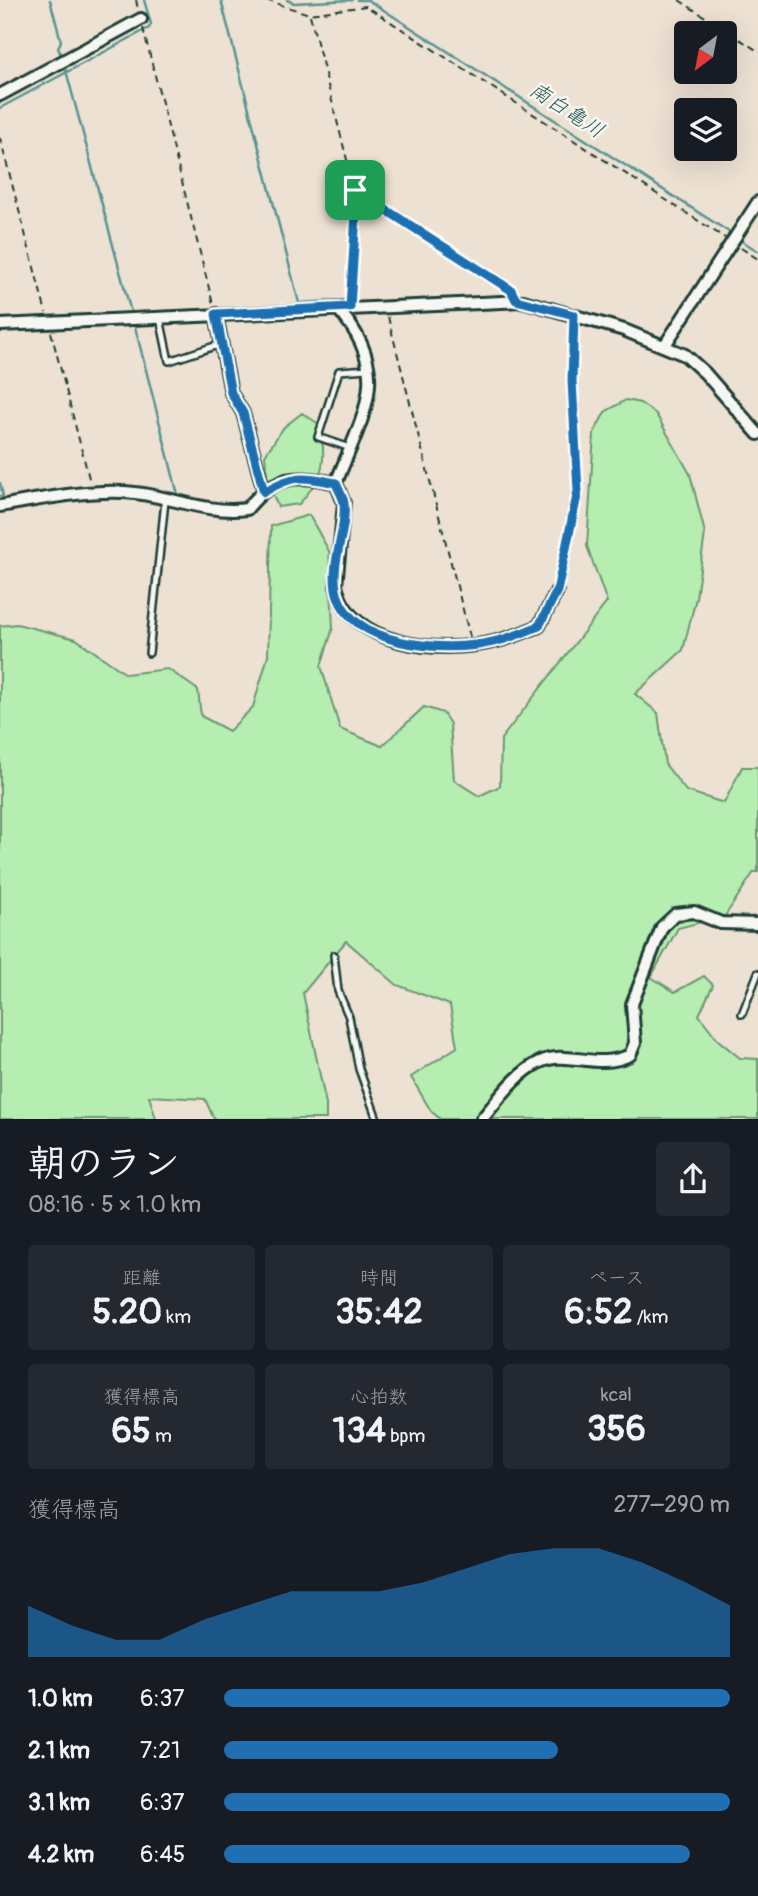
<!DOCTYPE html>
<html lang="ja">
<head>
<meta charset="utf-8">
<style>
	body { margin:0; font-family:Pangolin,"Klee One",sans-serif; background:#242831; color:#f1f3f6; height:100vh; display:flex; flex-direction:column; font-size:26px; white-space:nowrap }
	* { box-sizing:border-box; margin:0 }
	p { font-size:23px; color:#9ea1a6 }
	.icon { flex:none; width:38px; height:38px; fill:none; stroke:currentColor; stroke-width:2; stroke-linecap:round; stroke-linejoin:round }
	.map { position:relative; height:1119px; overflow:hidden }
	.panel { display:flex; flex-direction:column; background:#171b24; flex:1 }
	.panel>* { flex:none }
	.needle { width:46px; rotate:212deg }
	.fabs { position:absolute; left:674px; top:21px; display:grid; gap:14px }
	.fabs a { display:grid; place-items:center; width:63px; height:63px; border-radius:7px; background:#171b24; box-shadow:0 7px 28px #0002; font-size:35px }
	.pin { position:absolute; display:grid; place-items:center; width:60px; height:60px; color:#fff; margin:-30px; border-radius:14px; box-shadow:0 4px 10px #0006 }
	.round { display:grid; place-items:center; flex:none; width:74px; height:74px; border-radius:7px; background:#242831 }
	.summary { display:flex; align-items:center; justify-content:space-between; height:119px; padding:0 28px }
	h1 { font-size:38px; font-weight:700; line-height:52px }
	.metrics { display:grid; grid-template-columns:repeat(3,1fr); gap:10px; height:119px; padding:7px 28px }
	.metrics div { display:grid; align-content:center; border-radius:7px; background:#242831; text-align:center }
	.metrics b { font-size:35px; font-weight:700 }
	.metrics small { font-size:19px; font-weight:400 }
	.metrics p { font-size:19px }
	.chart { height:196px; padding:14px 28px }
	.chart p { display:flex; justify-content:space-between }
	.chart svg { width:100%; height:126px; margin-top:7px; fill:#1f6fb2; opacity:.7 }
	ul { padding:0 28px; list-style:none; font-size:23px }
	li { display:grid; grid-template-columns:112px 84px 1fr; align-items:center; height:52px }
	li i { height:18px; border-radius:9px; background:#1f6fb2 }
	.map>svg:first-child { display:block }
	.green { fill:#b6eeb1; stroke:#6a9672; stroke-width:2 }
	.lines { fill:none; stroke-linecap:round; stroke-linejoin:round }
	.stream { stroke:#579493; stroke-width:2.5 }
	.service-casing { stroke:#1f3d34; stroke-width:10 }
	.minor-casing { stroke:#1f3d34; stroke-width:16 }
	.path { stroke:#1f3d34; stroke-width:2; stroke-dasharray:7 5; stroke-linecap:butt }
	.service { stroke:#f6f6f2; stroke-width:5 }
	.minor { stroke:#f6f6f2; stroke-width:10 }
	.route-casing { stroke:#fff; stroke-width:14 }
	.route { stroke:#1f6fb2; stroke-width:9 }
	.labels { text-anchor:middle; stroke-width:5; stroke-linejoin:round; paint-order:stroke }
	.water-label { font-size:21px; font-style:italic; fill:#325a54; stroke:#f6f6f2 }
</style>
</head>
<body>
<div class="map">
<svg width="758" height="1119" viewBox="0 0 758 1119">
	<rect width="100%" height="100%" fill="#ede1d3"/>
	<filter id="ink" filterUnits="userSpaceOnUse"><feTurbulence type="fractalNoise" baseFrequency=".0143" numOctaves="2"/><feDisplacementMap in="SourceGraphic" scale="14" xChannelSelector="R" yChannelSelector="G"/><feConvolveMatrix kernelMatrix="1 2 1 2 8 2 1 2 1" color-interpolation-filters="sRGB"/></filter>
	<g filter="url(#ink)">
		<!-- green -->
		<path class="green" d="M626,400l14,3 16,11 34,60 15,59 -9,65 -13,52 -48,44 23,19 7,51 21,27 38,12 18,-36h16v105h-4l-29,44 -47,12 -27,49 24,15 29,-16 9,9 -14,30 19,25 22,18 18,1v60h-318l-9,-8 -20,-34 46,-30 -7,-42 -53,-20 -51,-44 -43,52 23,111v15h-112l-9,-20 -56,-3 7,23h-156v-493l17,-2 59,15 50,35 42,-5 30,21 3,26 28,15 24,-24 15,-51 3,-130 38,-11 20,36 4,77 -12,38 19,63 42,17 42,-39 19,6 7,11 4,56 25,16 21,-10 1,-47 106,-137 -20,-56 7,-113 11,-21z
			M302,413l17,11c9,37 5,52 -20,80l-21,3 -10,-23 -3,-29 19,-28z"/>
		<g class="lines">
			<!-- stream -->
			<path class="stream" d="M50,0l11,41 -3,7 4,9
				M221,0l78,303 46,-3
				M287,0l7,3 58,-3
				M357,0h11l364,234
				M64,63l68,253
				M0,108l149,-80 2,-4 -7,-24
				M737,238l21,13
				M134,323l45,176
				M0,483l3,13h-3"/>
			<!-- service casing -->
			<g class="service-casing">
				<path id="service" d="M160,318l9,43 52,-17
					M350,448l-32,-11 21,-66 29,-2
					M557,591l21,-100 -6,-110 2,-66
					M149,653l16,-152
					M334,955l4,36 11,26 10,52 18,50
					M742,1014l16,-41"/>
			</g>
			<!-- minor casing -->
			<g class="minor-casing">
				<path id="minor" d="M0,95l141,-76
					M337,308c58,64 25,108 -1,175l8,20 -8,83c14,62 106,68 157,56 16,-3 31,-10 46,-16l18,-35
					M216,314l15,79 12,20 21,79
					M0,325l523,-24 101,29 61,25 20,18 53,61
					M665,345l93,-143
					M0,506c39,-7 96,-18 135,-13 38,4 72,21 112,16 27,-34 49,-35 89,-26
					M482,1119c16,-19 34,-46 58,-57 27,-13 56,9 90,-7l5,-12 -3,-39 30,-77 14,-13 18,-2 27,11 37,1"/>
			</g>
			<!-- path -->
			<path class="path" d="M136,0l2,9
				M266,0l43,14 57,-8 359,232
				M679,0l79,51
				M310,15l47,184 -6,101
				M143,28l70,276
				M0,138l46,175
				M356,191l156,102
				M741,248l17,11
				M388,317l82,320
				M51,332l39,150"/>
			<!-- service -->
			<use href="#service" class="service"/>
			<!-- minor -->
			<use href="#minor" class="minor"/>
		</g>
	</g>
	<g class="lines" filter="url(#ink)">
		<!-- route casing -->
		<g class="route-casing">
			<path id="route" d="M355,190l156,100 5,10 58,15 -2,66 6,110 -21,100 -18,35c-15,6 -30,13 -46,16 -46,11 -146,6 -157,-53 -5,-29 11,-59 8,-86 -1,-6 -6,-14 -8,-20 -33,-7 -43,-9 -72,9l-21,-79 -12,-20 -15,-79 134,-7 7,-108z"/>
		</g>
		<!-- route -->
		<use href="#route" class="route"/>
	</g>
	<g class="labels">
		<!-- water labels -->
		<g class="water-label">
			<text transform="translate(567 110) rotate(33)" y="7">南白亀川</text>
		</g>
	</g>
</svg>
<div class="fabs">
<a><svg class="needle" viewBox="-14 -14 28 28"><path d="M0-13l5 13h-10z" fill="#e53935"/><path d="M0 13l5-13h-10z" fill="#9ea1a6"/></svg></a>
<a><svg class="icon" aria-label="layers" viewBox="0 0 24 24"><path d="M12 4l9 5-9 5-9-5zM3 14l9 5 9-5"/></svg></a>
</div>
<div class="pin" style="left:355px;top:190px;background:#1e9e55"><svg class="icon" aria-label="arrive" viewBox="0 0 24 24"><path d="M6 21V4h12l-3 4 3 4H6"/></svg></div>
</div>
<section class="panel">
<div class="summary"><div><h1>朝のラン</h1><p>08:16 · 5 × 1.0 km</p></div><a class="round"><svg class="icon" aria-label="share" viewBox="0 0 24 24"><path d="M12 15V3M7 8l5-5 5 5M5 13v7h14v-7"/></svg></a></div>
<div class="metrics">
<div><p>距離</p><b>5.20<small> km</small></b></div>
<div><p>時間</p><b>35:42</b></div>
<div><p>ペース</p><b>6:52<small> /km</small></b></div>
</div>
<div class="metrics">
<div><p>獲得標高</p><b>65<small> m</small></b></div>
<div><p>心拍数</p><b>134<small> bpm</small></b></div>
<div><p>kcal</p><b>356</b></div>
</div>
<div class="chart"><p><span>獲得標高</span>277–290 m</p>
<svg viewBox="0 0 160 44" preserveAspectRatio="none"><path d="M0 44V26L10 33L20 38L30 38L40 31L50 26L60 21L70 21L80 21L90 18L100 13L110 8L120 6L130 6L140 11L150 18L160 26V44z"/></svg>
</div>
<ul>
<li><b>1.0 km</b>6:37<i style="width:100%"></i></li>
<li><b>2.1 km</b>7:21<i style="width:66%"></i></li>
<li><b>3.1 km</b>6:37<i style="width:100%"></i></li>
<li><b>4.2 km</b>6:45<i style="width:92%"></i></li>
</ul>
</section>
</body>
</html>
